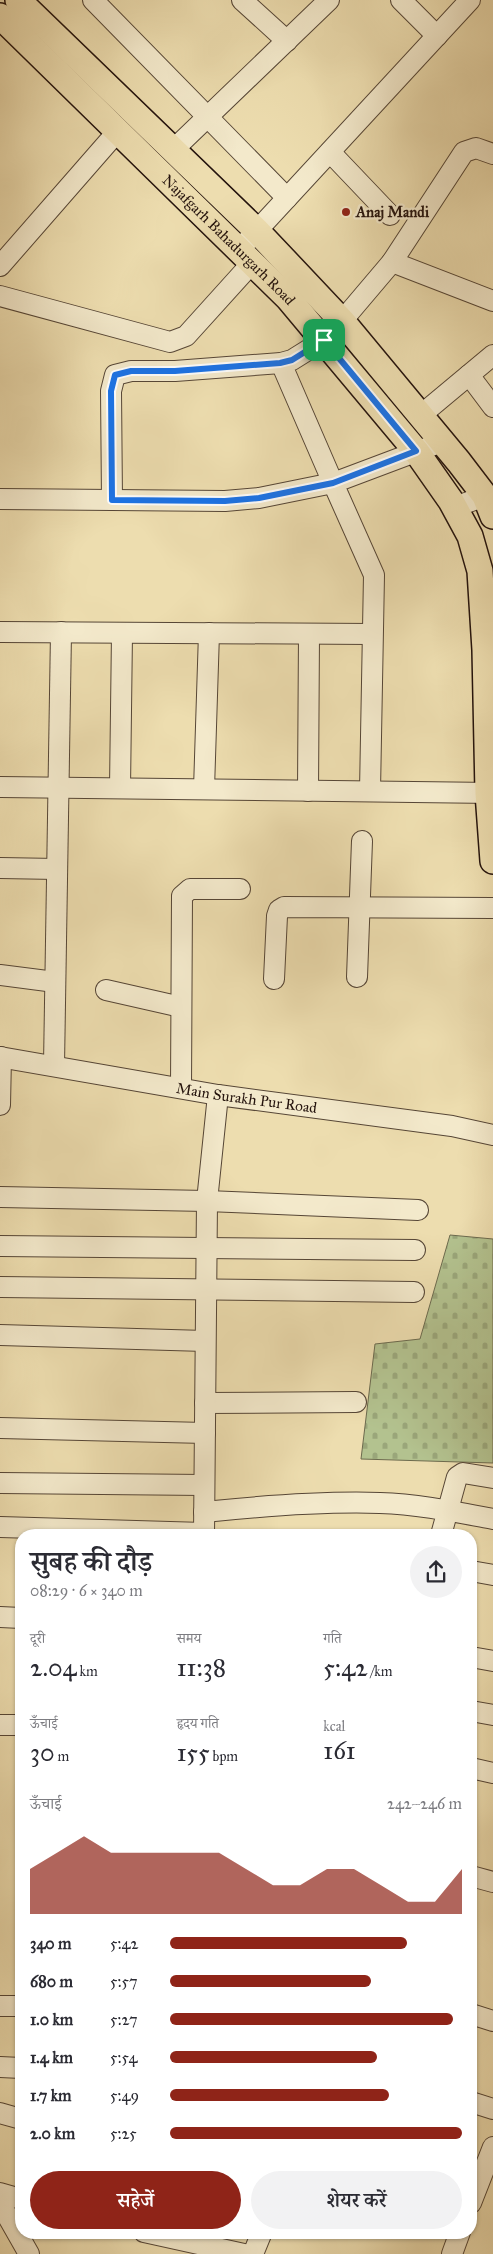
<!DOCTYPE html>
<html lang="hi">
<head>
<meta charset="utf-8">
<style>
	body { margin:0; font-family:"IM FELL Great Primer","Noto Serif Devanagari",serif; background:#f2f2f3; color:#2b2b33; height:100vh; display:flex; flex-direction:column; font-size:19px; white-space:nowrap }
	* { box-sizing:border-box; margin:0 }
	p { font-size:16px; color:#7c7c81 }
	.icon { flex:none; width:28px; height:28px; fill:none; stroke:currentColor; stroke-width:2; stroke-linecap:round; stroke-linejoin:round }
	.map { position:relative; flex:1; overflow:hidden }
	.panel { position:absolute; left:15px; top:1529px; width:462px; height:710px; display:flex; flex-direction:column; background:#fff; border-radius:20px; box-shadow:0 1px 4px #0004 }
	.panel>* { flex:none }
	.pin { position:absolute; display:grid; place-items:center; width:42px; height:42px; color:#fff; margin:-21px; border-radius:10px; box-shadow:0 2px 8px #0006 }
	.round { display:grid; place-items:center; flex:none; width:52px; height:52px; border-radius:26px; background:#f2f2f3 }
	.overview { display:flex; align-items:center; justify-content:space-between; height:85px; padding:0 15px }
	h1 { font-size:28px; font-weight:600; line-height:38px }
	.figures { display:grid; grid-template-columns:repeat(3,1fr); gap:8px; height:85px; padding:5px 15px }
	.figures div { display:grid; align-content:center }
	.figures b { font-size:25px; font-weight:600 }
	.figures small { font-size:14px; font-weight:400 }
	.figures p { font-size:14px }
	.chart { height:140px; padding:10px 15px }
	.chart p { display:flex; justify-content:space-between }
	.chart svg { width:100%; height:90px; margin-top:5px; fill:#8f2418; opacity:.7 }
	.cta { display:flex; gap:10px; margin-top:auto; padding:10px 15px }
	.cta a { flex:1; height:58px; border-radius:30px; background:#8f2418; color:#fff; font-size:20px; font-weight:600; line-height:58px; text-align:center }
	.cta a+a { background:#f2f2f3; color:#2b2b33 }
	ul { padding:0 15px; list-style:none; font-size:16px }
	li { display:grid; grid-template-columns:80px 60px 1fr; align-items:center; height:38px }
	li i { height:12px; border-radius:6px; background:#8f2418 }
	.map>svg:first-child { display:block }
	.cemetery { fill:url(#cemetery-stones); stroke:#6c6a4e }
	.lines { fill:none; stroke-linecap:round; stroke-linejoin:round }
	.minor-casing { stroke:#564636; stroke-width:22 }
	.major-casing { stroke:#24130d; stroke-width:28 }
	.minor { stroke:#f3e9cb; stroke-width:20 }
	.major { stroke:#edddaf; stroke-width:25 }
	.route-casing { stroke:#fff; stroke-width:10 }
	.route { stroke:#1a73e8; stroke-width:6 }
	.poi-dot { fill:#8f2418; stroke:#f3e9cb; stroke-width:2 }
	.labels { text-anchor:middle; stroke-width:4.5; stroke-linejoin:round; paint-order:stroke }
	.poi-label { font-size:15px; font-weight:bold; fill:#24130d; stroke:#f3e9cb; text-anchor:start }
	.street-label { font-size:15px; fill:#24130d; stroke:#f3e9cb }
</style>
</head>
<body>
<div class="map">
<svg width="493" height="2254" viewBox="0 0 493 2254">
	<defs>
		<pattern id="cemetery-stones" width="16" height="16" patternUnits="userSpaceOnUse" patternTransform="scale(1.25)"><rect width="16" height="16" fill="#b3c28f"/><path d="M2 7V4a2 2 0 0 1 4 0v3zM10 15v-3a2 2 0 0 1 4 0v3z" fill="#9aa67a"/></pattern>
	</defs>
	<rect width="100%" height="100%" fill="#edddaf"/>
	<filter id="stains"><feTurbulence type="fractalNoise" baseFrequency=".004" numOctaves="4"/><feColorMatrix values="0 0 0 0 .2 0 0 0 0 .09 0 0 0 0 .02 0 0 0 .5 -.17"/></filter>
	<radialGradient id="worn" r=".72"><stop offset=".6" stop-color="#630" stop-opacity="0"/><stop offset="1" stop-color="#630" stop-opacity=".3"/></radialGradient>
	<!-- cemetery -->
	<path class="cemetery" d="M450,1235l43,4v224l-132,-4 14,-115 45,-5z"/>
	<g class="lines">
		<!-- minor casing -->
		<g class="minor-casing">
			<g id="minor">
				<path d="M93,0l194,198"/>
				<path d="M242,0l45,41"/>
				<path d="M401,0l36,36"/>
				<path d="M172,151l157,-151"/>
				<path d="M330,152l60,63"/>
				<path d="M238,251l232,-251"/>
				<path d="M392,262l101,39"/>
				<path d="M0,266l117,-134"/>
				<path d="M0,296l170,46 16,-6 65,-72"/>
				<path d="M342,321l50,-59 72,-110 12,-4 17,6"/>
				<path d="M469,375l24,32"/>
				<path d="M421,415l72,-60"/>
				<path d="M0,499l225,2 34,-3 74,-15 -52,-120"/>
				<path d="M112,500l-1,-109 4,-16 16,-4h44l106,-8 11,-3 32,-20"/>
				<path d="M455,507l30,-11h8"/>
				<path d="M0,632l372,2"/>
				<path d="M0,787l493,6"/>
				<path d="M120,788l2,-155"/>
				<path d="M204,789l5,-156"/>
				<path d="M308,791l1,-157"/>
				<path d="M370,791l4,-216 -41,-92 109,-41"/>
				<path d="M0,868l57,1"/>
				<path d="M0,975l55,7"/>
				<path d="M357,977l5,-136"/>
				<path d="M274,979l3,-63 2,-6 5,-3 209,1"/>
				<path d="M106,990l75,17"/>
				<path id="s1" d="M0,1057l218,38 234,31 41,9"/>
				<path d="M54,1065l7,-433"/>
				<path d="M181,1087l1,-191 8,-7h50"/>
				<path d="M0,1105l1,-48"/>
				<path d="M0,1197l207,4 211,9"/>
				<path d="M0,1246l415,4"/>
				<path d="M0,1287l414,5"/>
				<path d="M0,1335l205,6"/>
				<path d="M205,1403l151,-1"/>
				<path d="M0,1428l205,5"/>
				<path d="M0,1483l204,2"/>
				<path d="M204,1512c58,-6 117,-11 176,-9 38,1 76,9 113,16"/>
				<path d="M0,1527l204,6"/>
				<path d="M204,1535l3,-334 11,-106"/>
				<path d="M441,1535l16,-58 6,-4 30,5"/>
				<path d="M471,1571l22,4"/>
				<path d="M0,1617l21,1"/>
				<path d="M471,1657l22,4"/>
				<path d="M471,1711l22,4"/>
				<path d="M0,1725h21"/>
				<path d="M471,1768l22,5"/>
				<path d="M471,1876l22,6"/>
				<path d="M0,2006h21"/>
				<path d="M471,2014l22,7"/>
				<path d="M0,2067l21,1"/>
				<path d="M471,2102l22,7"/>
				<path d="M0,2113l21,6"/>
				<path d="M0,2193l21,6"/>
				<path d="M0,2203l29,51"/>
				<path d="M471,2203l22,-56"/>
				<path d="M144,2232l100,22"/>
				<path d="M253,2254l9,-22"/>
				<path d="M452,2254l8,-22"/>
			</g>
		</g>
		<!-- major casing -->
		<g class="major-casing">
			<g id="major">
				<path d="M18,0l239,231 85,90 117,141 26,34 8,20"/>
				<path id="s2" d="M0,16l288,282 128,153 35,50 19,35 10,35 5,79 3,143 5,68"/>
			</g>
		</g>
		<!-- minor -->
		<use href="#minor" class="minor"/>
		<!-- major -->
		<use href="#major" class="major"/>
	</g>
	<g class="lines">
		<!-- route casing -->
		<g class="route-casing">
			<path id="route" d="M324,340l92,111 -83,32 -74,15 -34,3 -113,-1 -1,-109 4,-16 16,-4h44l105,-8 12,-3z"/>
		</g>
		<!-- route -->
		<use href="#route" class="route"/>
	</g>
	<!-- markers -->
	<circle class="poi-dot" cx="346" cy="212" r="5"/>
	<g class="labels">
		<!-- poi labels -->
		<g class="poi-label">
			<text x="356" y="217">Anaj Mandi</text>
		</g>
		<!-- street labels -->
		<g class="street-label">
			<text dy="5" stroke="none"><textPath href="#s2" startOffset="320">Najafgarh Bahadurgarh Road</textPath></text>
			<text dy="5" stroke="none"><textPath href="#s1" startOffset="250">Main Surakh Pur Road</textPath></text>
		</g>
	</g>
	<rect width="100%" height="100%" filter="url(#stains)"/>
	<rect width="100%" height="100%" fill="url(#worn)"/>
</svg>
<div class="pin" style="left:324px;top:340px;background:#1e9e55"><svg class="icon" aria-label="arrive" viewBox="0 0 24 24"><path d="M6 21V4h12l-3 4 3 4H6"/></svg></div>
<section class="panel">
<div class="overview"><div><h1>सुबह की दौड़</h1><p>08:29 · 6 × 340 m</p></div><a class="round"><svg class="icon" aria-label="share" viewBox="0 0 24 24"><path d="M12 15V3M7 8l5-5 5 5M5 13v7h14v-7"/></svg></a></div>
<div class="figures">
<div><p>दूरी</p><b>2.04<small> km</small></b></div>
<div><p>समय</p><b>11:38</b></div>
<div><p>गति</p><b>5:42<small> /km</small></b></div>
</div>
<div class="figures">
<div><p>ऊँचाई</p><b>30<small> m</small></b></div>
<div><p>हृदय गति</p><b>155<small> bpm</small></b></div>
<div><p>kcal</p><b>161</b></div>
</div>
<div class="chart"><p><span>ऊँचाई</span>242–246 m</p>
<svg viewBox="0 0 160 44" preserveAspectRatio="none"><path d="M0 44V22L10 14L20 6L30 14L40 14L50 14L60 14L70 14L80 22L90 30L100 30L110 22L120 22L130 30L140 38L150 38L160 22V44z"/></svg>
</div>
<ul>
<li><b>340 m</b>5:42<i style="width:81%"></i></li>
<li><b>680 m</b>5:57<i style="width:69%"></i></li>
<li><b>1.0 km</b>5:27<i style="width:97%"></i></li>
<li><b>1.4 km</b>5:54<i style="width:71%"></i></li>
<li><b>1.7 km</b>5:49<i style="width:75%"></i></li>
<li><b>2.0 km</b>5:25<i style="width:100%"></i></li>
</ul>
<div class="cta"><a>सहेजें</a><a>शेयर करें</a></div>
</section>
</div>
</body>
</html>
